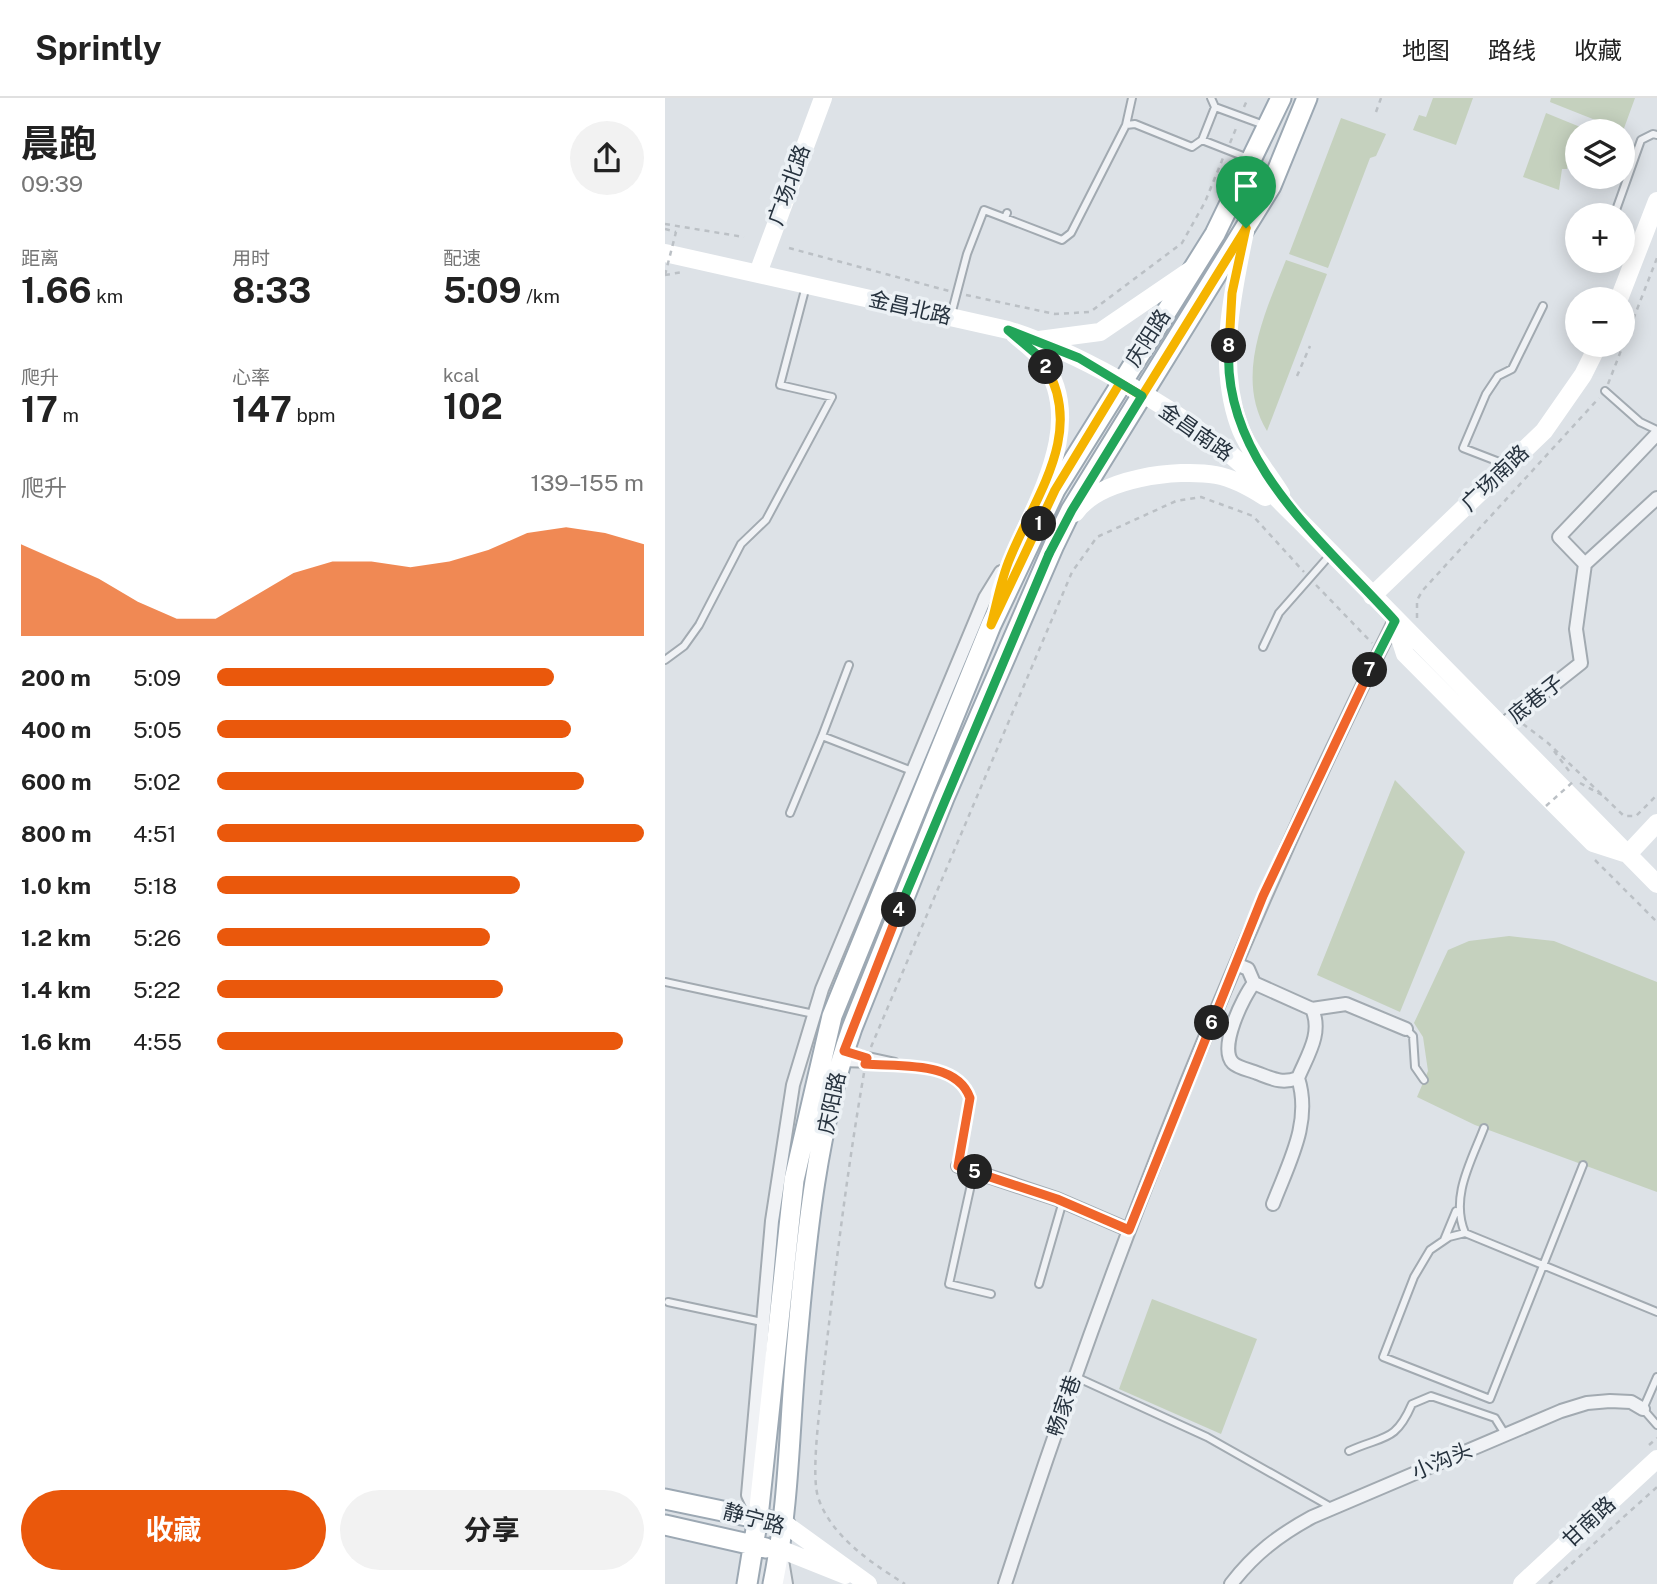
<!DOCTYPE html>
<html lang="zh">
<head>
<meta charset="utf-8">
<style>
	body { margin:0; font-family:"Public Sans","Noto Sans SC",sans-serif; background:#f2f2f2; color:#222; height:100vh; display:flex; flex-direction:column; font-size:26px; white-space:nowrap }
	* { box-sizing:border-box; margin:0 }
	p { font-size:23px; color:#767676 }
	.icon { flex:none; width:38px; height:38px; fill:none; stroke:currentColor; stroke-width:2; stroke-linecap:round; stroke-linejoin:round }
	.map { position:relative; flex:1; overflow:hidden }
	.side { display:flex; flex-direction:column; background:#fff; width:665px }
	.side>* { flex:none }
	.controls { position:absolute; left:900px; top:21px; display:grid; gap:14px }
	.controls a { display:grid; place-items:center; width:70px; height:70px; border-radius:50%; background:#fff; box-shadow:0 4px 18px #0003; font-size:35px }
	.pin { position:absolute; display:grid; place-items:center; width:60px; height:60px; color:#fff; margin:-72px -30px; border-radius:50% 50% 50% 0; rotate:-45deg; box-shadow:0 0 7px #0007 }
	.pin .icon { rotate:45deg }
	.km { position:absolute; width:35px; height:35px; margin:-18px; border-radius:50%; background:#222; color:#fff; font-size:19px; line-height:35px; text-align:center }
	.round { display:grid; place-items:center; flex:none; width:74px; height:74px; border-radius:37px; background:#f2f2f2 }
	.headline { display:flex; align-items:center; justify-content:space-between; height:119px; padding:0 21px }
	h1 { font-size:38px; font-weight:700; line-height:52px }
	.stats { display:grid; grid-template-columns:repeat(3,1fr); gap:10px; height:119px; padding:7px 21px }
	.stats div { display:grid; align-content:center }
	.stats b { font-size:35px; font-weight:700 }
	.stats small { font-size:19px; font-weight:400 }
	.stats p { font-size:19px }
	.chart { height:196px; padding:14px 21px }
	.chart p { display:flex; justify-content:space-between }
	.chart svg { width:100%; height:126px; margin-top:7px; fill:#ea580c; opacity:.7 }
	.action { display:flex; gap:14px; margin-top:auto; padding:14px 21px }
	.action a { flex:1; height:80px; border-radius:42px; background:#ea580c; color:#fff; font-size:28px; font-weight:700; line-height:80px; text-align:center }
	.action a+a { background:#f2f2f2; color:#222 }
	ul { padding:0 21px; list-style:none; font-size:23px }
	li { display:grid; grid-template-columns:112px 84px 1fr; align-items:center; height:52px }
	li i { height:18px; border-radius:9px; background:#ea580c }
	header { display:flex; align-items:center; gap:42px; box-sizing:border-box; height:98px; padding:0 35px; background:#fff; border-bottom:2px solid #e0e0e0 }
	header strong { font-size:33px }
	nav { display:flex; gap:38px; margin-inline-start:auto; font-size:24px }
	main { display:flex; flex:1; min-height:0 }
	.map>svg:first-child { display:block }
	.green { fill:#c5d1be }
	.lines { fill:none; stroke-linecap:round; stroke-linejoin:round }
	.lane-casing { stroke:#a2aab1; stroke-width:10 }
	.street-casing { stroke:#a2aab1; stroke-width:16 }
	.primary-casing { stroke:#9ca8b3; stroke-width:23 }
	.path { stroke:#bbc0c5; stroke-width:2.5; stroke-dasharray:5 5; stroke-linecap:butt }
	.lane { stroke:#f0f2f5; stroke-width:6 }
	.street { stroke:#f0f2f5; stroke-width:12 }
	.secondary { stroke:#fff; stroke-width:18 }
	.primary { stroke:#fff; stroke-width:19 }
	.path-bridge { stroke:#bbc0c5; stroke-width:2.5; stroke-dasharray:5 5; stroke-linecap:butt }
	.split-1-casing { stroke:#fff; stroke-width:14 }
	.split-2-casing { stroke:#fff; stroke-width:14 }
	.split-3-casing { stroke:#fff; stroke-width:14 }
	.split-4-casing { stroke:#fff; stroke-width:14 }
	.split-5-casing { stroke:#fff; stroke-width:14 }
	.split-6-casing { stroke:#fff; stroke-width:14 }
	.split-7-casing { stroke:#fff; stroke-width:14 }
	.split-8-casing { stroke:#fff; stroke-width:14 }
	.split-9-casing { stroke:#fff; stroke-width:14 }
	.split-1 { stroke:#f5b400; stroke-width:9 }
	.split-2 { stroke:#f5b400; stroke-width:9 }
	.split-3 { stroke:#22a559; stroke-width:9 }
	.split-4 { stroke:#22a559; stroke-width:9 }
	.split-5 { stroke:#f0652b; stroke-width:9 }
	.split-6 { stroke:#f0652b; stroke-width:9 }
	.split-7 { stroke:#f0652b; stroke-width:9 }
	.split-8 { stroke:#22a559; stroke-width:9 }
	.split-9 { stroke:#f5b400; stroke-width:9 }
	.labels { text-anchor:middle; stroke-width:7; stroke-linejoin:round; paint-order:stroke }
	.street-label { font-size:21px; fill:#26323e; stroke:#ecf1f5 }
</style>
</head>
<body>
<header>
<strong>Sprintly</strong>
<nav><a>地图</a><a>路线</a><a>收藏</a></nav>
</header>
<main>
<section class="side">
<div class="headline"><div><h1>晨跑</h1><p>09:39</p></div><a class="round"><svg class="icon" aria-label="share" viewBox="0 0 24 24"><path d="M12 15V3M7 8l5-5 5 5M5 13v7h14v-7"/></svg></a></div>
<div class="stats">
<div><p>距离</p><b>1.66<small> km</small></b></div>
<div><p>用时</p><b>8:33</b></div>
<div><p>配速</p><b>5:09<small> /km</small></b></div>
</div>
<div class="stats">
<div><p>爬升</p><b>17<small> m</small></b></div>
<div><p>心率</p><b>147<small> bpm</small></b></div>
<div><p>kcal</p><b>102</b></div>
</div>
<div class="chart"><p><span>爬升</span>139–155 m</p>
<svg viewBox="0 0 160 44" preserveAspectRatio="none"><path d="M0 44V12L10 18L20 24L30 32L40 38L50 38L60 30L70 22L80 18L90 18L100 20L110 18L120 14L130 8L140 6L150 8L160 12V44z"/></svg>
</div>
<ul>
<li><b>200 m</b>5:09<i style="width:79%"></i></li>
<li><b>400 m</b>5:05<i style="width:83%"></i></li>
<li><b>600 m</b>5:02<i style="width:86%"></i></li>
<li><b>800 m</b>4:51<i style="width:100%"></i></li>
<li><b>1.0 km</b>5:18<i style="width:71%"></i></li>
<li><b>1.2 km</b>5:26<i style="width:64%"></i></li>
<li><b>1.4 km</b>5:22<i style="width:67%"></i></li>
<li><b>1.6 km</b>4:55<i style="width:95%"></i></li>
</ul>
<div class="action"><a>收藏</a><a>分享</a></div>
</section>
<div class="map">
<svg width="992" height="1486" viewBox="0 0 992 1486">
	<rect width="100%" height="100%" fill="#dde2e7"/>
	<!-- green -->
	<path class="green" d="M768,0h40l-17,47 -43,-15 6,-15 7,2z
		M886,0h84l-12,33 -73,-29z
		M881,15l44,18h-13v29h-7l-3,9h-5l-3,21 -36,-13z
		M676,20l45,16 -10,22 -6,2 -42,110 -39,-14z
		M621,162l41,14 -60,157c-33,-54 -2,-118 19,-171z
		M730,682l70,72 -65,160 -83,-37z
		M844,838l45,5 103,41v210l-182,-67 -58,-28 11,-26 -5,-34 -9,-14 34,-73 21,-9z
		M487,1201l105,40 -36,95 -102,-45z"/>
	<g class="lines">
		<!-- lane casing -->
		<g class="lane-casing">
			<path id="lane" d="M546,0l4,9 49,18
				M461,27l6,-27
				M537,42l13,-33
				M951,112l25,-70 12,-6 4,1
				M340,120l57,22 9,-7 55,-108 9,-1 57,23 10,-7 46,18
				M286,217l16,-61 17,-44 21,8 2,-5
				M940,293l35,31 17,8
				M842,367l-44,-17 23,-54 12,-18 14,-7 31,-63
				M598,549l16,-34 51,-58
				M0,562l19,-14 15,-21 42,-81 25,-24 66,-123 -52,-12 26,-99
				M157,638l27,-71
				M125,715l32,-77 90,35
				M0,884l149,32
				M741,931l7,7 2,31 9,13
				M184,954l46,10
				M180,965c35,2 112,-4 125,35l-12,68
				M918,1067l-93,234 -107,-42 31,-80 16,-27 19,-13 16,-4 192,79
				M309,1073l-25,113 42,10
				M800,1135c-15,-36 6,-71 19,-105
				M779,1142l12,-29
				M374,1186l24,-83
				M3,1204l94,20
				M411,1279l131,60 124,70
				M992,1279l-14,32 14,16
				M684,1353c35,-16 46,-8 63,-47l19,-8 64,22 10,16"/>
		</g>
		<!-- street casing -->
		<g class="street-casing">
			<path id="street" d="M920,466l-26,-27 98,-103
				M835,629l81,-64 -5,-34 9,-65 72,-66
				M571,866l12,5 6,14 58,26 34,-5 60,25
				M589,885c-11,14 -36,65 -21,80 5,5 17,7 24,10 16,6 25,11 41,5 9,-22 25,-45 14,-69
				M293,1068l99,33 72,31
				M608,1106c16,-42 39,-82 25,-126
				M91,1414l-8,-17 24,-274 21,-136 29,-96 163,-391 16,-26
				M117,1462l4,24
				M340,1486c107,-330 234,-653 390,-964
				M566,1486c23,-30 48,-49 81,-67l249,-106 26,-8 23,-2 21,1 12,7"/>
		</g>
		<!-- primary casing -->
		<g class="primary-casing">
			<path id="primary" d="M0,1401l120,25
				M0,1427l101,23
				M82,1486l11,-67 36,-337 38,-164 159,-391 64,-135 160,-256 66,-136
				M108,1486c17,-83 16,-160 24,-243 9,-104 20,-214 55,-313l92,-230 110,-253 17,-35 200,-324 36,-88"/>
		</g>
		<!-- path -->
		<path class="path" d="M579,9l4,-9
			M711,14l5,-14
			M565,45l7,-17
			M0,126l79,13
			M0,131l11,3
			M124,150l160,43
			M0,177l18,-3
			M301,197l89,19
			M389,216l36,-2 92,-69 23,-41 18,-44
			M632,278l13,-30
			M943,286l49,-126
			M651,487l56,58
			M752,520v-18l6,-10 176,-192
			M858,626l25,19 76,73h12l21,-21
			M889,653l15,20
			M915,685l22,12
			M930,762l62,62
			M206,949l201,-475 25,-35 79,-36 25,-4 52,19 51,56
			M199,975c-18,104 -30,207 -42,311 -2,26 -12,94 -3,116 14,38 54,64 86,84
			M984,1347l8,-7
			M884,1486l108,-97"/>
		<!-- lane -->
		<use href="#lane" class="lane"/>
		<!-- street -->
		<use href="#street" class="street"/>
		<!-- secondary -->
		<path class="secondary" d="M580,134c-13,62 -28,131 -6,193 8,23 29,48 42,69
			M0,155l343,77c67,21 152,70 208,113 30,22 56,51 83,77l358,364
			M93,175l65,-175
			M954,201l38,-98
			M374,242l61,-8 91,-62
			M410,415c24,-35 102,-45 141,-38 17,3 35,13 49,22
			M335,495c20,-72 94,-161 42,-233 -7,-10 -19,-18 -28,-26
			M707,498l172,-165 39,-56 15,-30
			M730,525l10,31 188,189 31,10
			M963,756l29,-31
			M120,1426l83,60
			M115,1451l65,26
			M857,1486l135,-125"/>
		<!-- primary -->
		<use href="#primary" class="primary"/>
		<!-- path-bridge -->
		<path class="path-bridge" d="M0,177l11,-43
			M881,708l29,-26"/>
	</g>
	<g class="lines">
		<!-- split-1 casing -->
		<g class="split-1-casing">
			<path id="split-1" d="M374,426l16,-34 65,-107 22,13 104,-168"/>
		</g>
		<!-- split-2 casing -->
		<g class="split-2-casing">
			<path id="split-2" d="M374,426l-48,101c6,-22 10,-46 19,-67 25,-62 75,-124 36,-191"/>
		</g>
		<!-- split-3 casing -->
		<g class="split-3-casing">
			<path id="split-3" d="M381,269l-5,-9 -33,-28 71,28 63,38 -70,114 -23,44"/>
		</g>
		<!-- split-4 casing -->
		<g class="split-4-casing">
			<path id="split-4" d="M234,812l150,-356"/>
		</g>
		<!-- split-5 casing -->
		<g class="split-5-casing">
			<path id="split-5" d="M234,812l-55,141 23,7 -2,6c33,3 92,-4 105,34l-12,68 17,6"/>
		</g>
		<!-- split-6 casing -->
		<g class="split-6-casing">
			<path id="split-6" d="M310,1074l82,27 72,31 83,-207"/>
		</g>
		<!-- split-7 casing -->
		<g class="split-7-casing">
			<path id="split-7" d="M547,925l51,-127 107,-226"/>
		</g>
		<!-- split-8 casing -->
		<g class="split-8-casing">
			<path id="split-8" d="M564,248c-8,115 96,197 166,275l-25,49"/>
		</g>
		<!-- split-9 casing -->
		<g class="split-9-casing">
			<path id="split-9" d="M564,248l3,-53 14,-65"/>
		</g>
		<!-- split-1 -->
		<use href="#split-1" class="split-1"/>
		<!-- split-2 -->
		<use href="#split-2" class="split-2"/>
		<!-- split-3 -->
		<use href="#split-3" class="split-3"/>
		<!-- split-4 -->
		<use href="#split-4" class="split-4"/>
		<!-- split-5 -->
		<use href="#split-5" class="split-5"/>
		<!-- split-6 -->
		<use href="#split-6" class="split-6"/>
		<!-- split-7 -->
		<use href="#split-7" class="split-7"/>
		<!-- split-8 -->
		<use href="#split-8" class="split-8"/>
		<!-- split-9 -->
		<use href="#split-9" class="split-9"/>
	</g>
	<g class="labels">
		<!-- street labels -->
		<g class="street-label">
			<text transform="translate(124 87) rotate(-70)" y="7">广场北路</text>
			<text transform="translate(245 210) rotate(13)" y="7">金昌北路</text>
			<text transform="translate(483 240) rotate(-57)" y="7">庆阳路</text>
			<text transform="translate(531 334) rotate(35)" y="7">金昌南路</text>
			<text transform="translate(830 380) rotate(-44)" y="7">广场南路</text>
			<text transform="translate(871 601) rotate(-38)" y="7">底巷子</text>
			<text transform="translate(167 1005) rotate(-78)" y="7">庆阳路</text>
			<text transform="translate(399 1308) rotate(-71)" y="7">畅家巷</text>
			<text transform="translate(777 1363) rotate(-23)" y="7">小沟头</text>
			<text transform="translate(89 1421) rotate(15)" y="7">静宁路</text>
			<text transform="translate(924 1424) rotate(-43)" y="7">甘南路</text>
		</g>
	</g>
</svg>
<div class="controls">
<a><svg class="icon" aria-label="layers" viewBox="0 0 24 24"><path d="M12 4l9 5-9 5-9-5zM3 14l9 5 9-5"/></svg></a>
<a>+</a>
<a>−</a>
</div>
<div class="pin" style="left:581px;top:130px;background:#1e9e55"><svg class="icon" aria-label="arrive" viewBox="0 0 24 24"><path d="M6 21V4h12l-3 4 3 4H6"/></svg></div>
<b class="km" style="left:374px;top:426px">1</b>
<b class="km" style="left:381px;top:269px">2</b>
<b class="km" style="left:234px;top:812px">4</b>
<b class="km" style="left:310px;top:1074px">5</b>
<b class="km" style="left:547px;top:925px">6</b>
<b class="km" style="left:705px;top:572px">7</b>
<b class="km" style="left:564px;top:248px">8</b>
</div>
</main>
</body>
</html>
